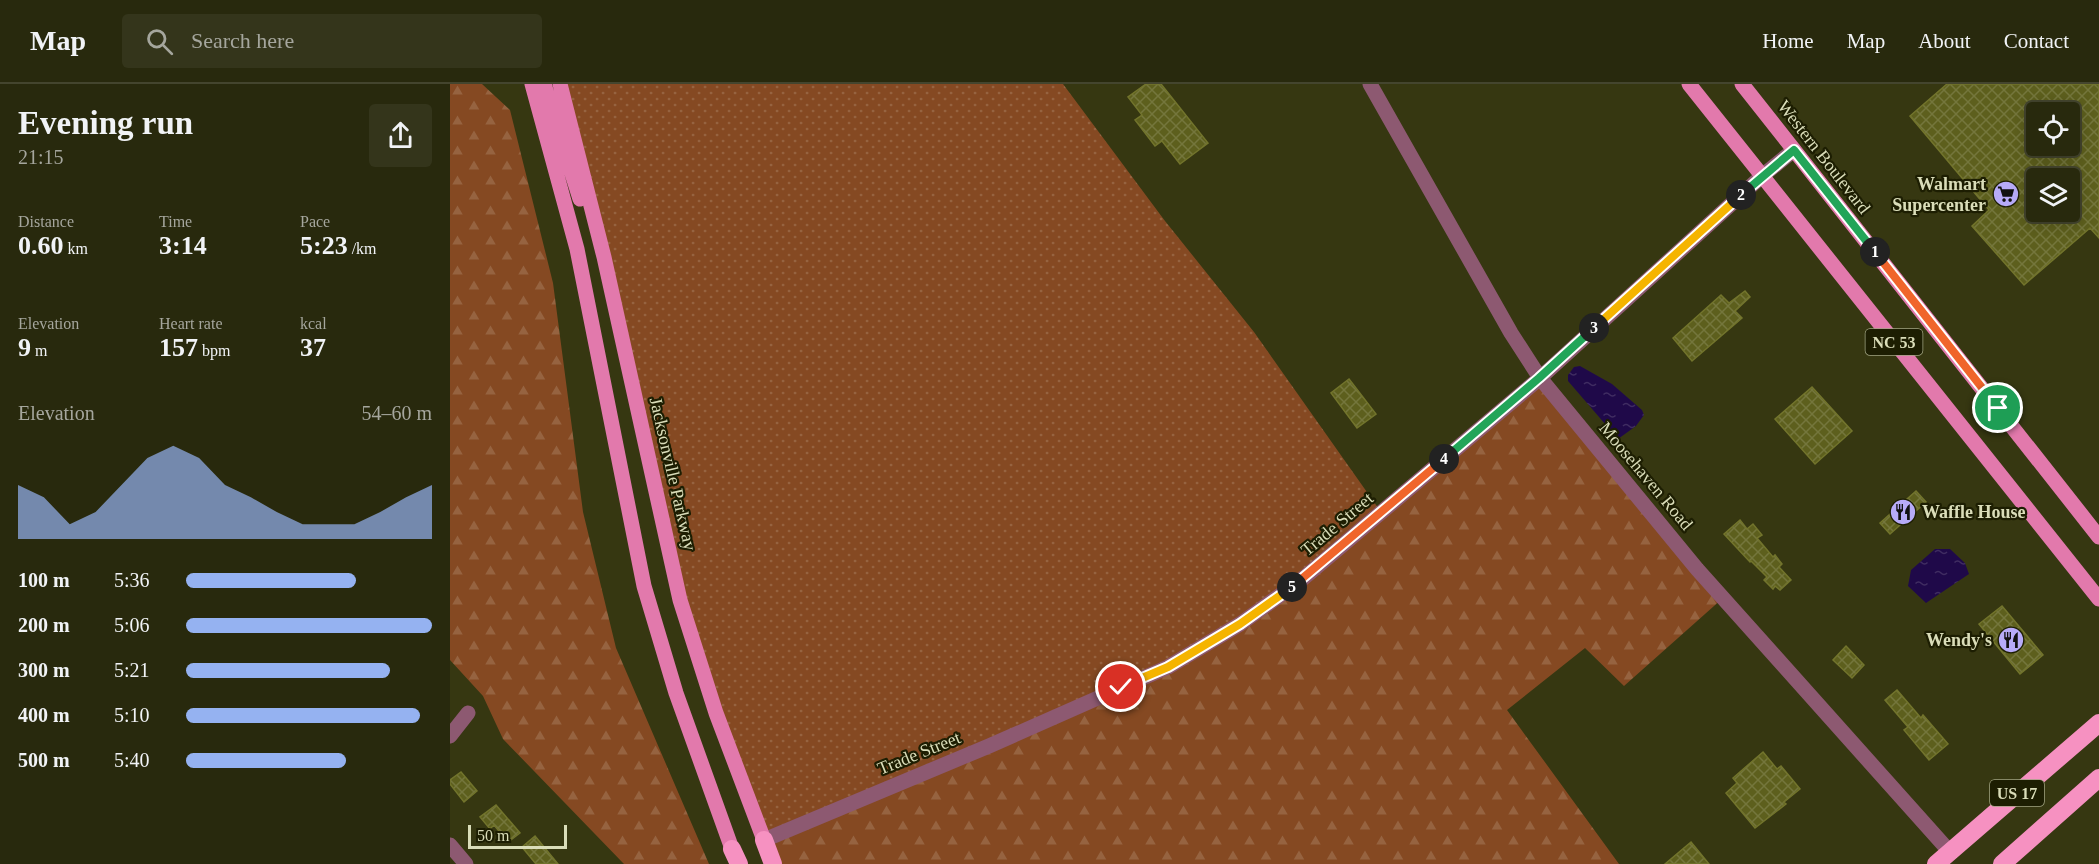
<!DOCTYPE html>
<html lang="en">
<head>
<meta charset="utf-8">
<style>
	body { margin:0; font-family:Georgia,serif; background:#34351b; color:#f1f3f6; height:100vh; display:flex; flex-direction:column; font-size:22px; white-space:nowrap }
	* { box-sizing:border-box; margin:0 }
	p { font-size:20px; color:#a5a69d }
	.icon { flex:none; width:33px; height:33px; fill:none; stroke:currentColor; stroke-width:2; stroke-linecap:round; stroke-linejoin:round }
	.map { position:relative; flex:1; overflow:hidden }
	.sheet { display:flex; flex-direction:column; background:#28290d; width:450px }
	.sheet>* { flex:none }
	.tools { position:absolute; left:1576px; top:18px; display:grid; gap:12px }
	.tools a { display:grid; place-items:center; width:54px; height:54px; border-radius:6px; background:#28290d; box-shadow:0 3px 15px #0003,0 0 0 2px #44452e; font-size:30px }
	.scale { position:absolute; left:18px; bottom:15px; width:99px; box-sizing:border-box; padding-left:6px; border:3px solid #daddb9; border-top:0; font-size:16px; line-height:21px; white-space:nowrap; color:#daddb9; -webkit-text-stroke:4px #1d1e02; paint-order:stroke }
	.pin { position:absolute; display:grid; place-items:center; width:51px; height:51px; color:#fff; margin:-26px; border:3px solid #fff; border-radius:50%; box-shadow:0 2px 6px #0007 }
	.km { position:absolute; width:30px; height:30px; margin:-15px; border-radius:50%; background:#222; color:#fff; font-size:16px; line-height:30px; text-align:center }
	.round { display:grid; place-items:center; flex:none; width:63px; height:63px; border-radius:6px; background:#34351b }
	.headline { display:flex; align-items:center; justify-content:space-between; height:102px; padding:0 18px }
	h1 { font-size:33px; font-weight:700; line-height:45px }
	.figures { display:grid; grid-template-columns:repeat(3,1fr); gap:9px; height:102px; padding:6px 18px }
	.figures div { display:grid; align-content:center }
	.figures b { font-size:26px; font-weight:700 }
	.figures small { font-size:16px; font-weight:400 }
	.figures p { font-size:16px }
	.chart { height:168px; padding:12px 18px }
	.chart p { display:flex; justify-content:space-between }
	.chart svg { width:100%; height:108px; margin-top:6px; fill:#95b2f1; opacity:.7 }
	ul { padding:0 18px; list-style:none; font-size:20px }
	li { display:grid; grid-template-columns:96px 72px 1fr; align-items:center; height:45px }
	li i { height:15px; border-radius:8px; background:#95b2f1 }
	header { display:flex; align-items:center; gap:36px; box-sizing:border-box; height:84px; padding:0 30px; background:#28290d; border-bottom:2px solid #44452e }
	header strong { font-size:28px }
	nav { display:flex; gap:33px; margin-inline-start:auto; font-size:21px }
	.search { width:420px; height:54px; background:#34351b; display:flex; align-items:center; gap:15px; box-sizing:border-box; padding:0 21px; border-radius:6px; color:#a5a69d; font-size:22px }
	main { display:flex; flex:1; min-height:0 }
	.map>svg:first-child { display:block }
	.grass { fill:url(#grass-dots) }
	.forest { fill:url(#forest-firs) }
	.water { fill:url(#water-ripples) }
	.building { fill:url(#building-cross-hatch); stroke:#72742c; stroke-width:1.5; fill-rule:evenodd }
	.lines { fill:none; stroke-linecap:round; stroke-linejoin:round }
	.minor { stroke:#8d5971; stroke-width:15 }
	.major { stroke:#e279ac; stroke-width:15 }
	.highway { stroke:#f691c1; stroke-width:18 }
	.split-1-casing { stroke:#fff; stroke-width:12 }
	.split-2-casing { stroke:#fff; stroke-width:12 }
	.split-3-casing { stroke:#fff; stroke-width:12 }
	.split-4-casing { stroke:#fff; stroke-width:12 }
	.split-5-casing { stroke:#fff; stroke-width:12 }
	.split-6-casing { stroke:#fff; stroke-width:12 }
	.split-1 { stroke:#f0652b; stroke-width:8 }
	.split-2 { stroke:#22a559; stroke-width:8 }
	.split-3 { stroke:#f5b400; stroke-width:8 }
	.split-4 { stroke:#22a559; stroke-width:8 }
	.split-5 { stroke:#f0652b; stroke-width:8 }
	.split-6 { stroke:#f5b400; stroke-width:8 }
	.labels { text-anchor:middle; stroke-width:4.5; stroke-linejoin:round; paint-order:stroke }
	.shield { fill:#1d1e02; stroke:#a1a482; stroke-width:1.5 }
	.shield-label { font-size:16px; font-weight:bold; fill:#daddb9 }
	.street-label { font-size:18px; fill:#daddb9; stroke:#1d1e02 }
	.poi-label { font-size:18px; font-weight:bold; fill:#daddb9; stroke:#1d1e02; text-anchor:end }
</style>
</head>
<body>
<header>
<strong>Map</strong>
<div class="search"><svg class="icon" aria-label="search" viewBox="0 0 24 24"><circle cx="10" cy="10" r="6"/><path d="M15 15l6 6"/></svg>Search here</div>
<nav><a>Home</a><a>Map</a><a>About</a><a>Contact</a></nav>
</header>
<main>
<section class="sheet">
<div class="headline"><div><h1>Evening run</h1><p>21:15</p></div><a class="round"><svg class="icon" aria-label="share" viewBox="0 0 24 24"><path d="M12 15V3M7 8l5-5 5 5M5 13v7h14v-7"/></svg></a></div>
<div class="figures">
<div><p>Distance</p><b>0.60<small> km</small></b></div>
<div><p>Time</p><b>3:14</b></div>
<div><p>Pace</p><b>5:23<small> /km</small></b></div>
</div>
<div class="figures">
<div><p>Elevation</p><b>9<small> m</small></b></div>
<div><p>Heart rate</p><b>157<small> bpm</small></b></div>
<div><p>kcal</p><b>37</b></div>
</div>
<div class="chart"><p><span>Elevation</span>54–60 m</p>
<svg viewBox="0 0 160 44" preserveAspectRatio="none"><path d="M0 44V22L10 27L20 38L30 33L40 22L50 11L60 6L70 11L80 22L90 27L100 33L110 38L120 38L130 38L140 33L150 27L160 22V44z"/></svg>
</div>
<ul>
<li><b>100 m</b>5:36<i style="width:69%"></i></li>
<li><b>200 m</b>5:06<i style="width:100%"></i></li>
<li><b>300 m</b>5:21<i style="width:83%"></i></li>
<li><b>400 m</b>5:10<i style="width:95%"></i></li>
<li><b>500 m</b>5:40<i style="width:65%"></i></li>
</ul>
</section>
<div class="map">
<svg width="1649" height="780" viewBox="0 0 1649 780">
	<defs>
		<pattern id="grass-dots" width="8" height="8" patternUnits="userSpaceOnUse" patternTransform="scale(1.5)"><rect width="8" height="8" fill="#854922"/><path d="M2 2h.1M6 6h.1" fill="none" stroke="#966340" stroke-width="1.8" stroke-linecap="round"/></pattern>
		<pattern id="forest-firs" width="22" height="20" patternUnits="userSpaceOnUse" patternTransform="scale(1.5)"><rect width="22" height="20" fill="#854922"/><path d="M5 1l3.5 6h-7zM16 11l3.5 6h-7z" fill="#966340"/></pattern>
		<pattern id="water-ripples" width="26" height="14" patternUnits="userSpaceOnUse" patternTransform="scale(1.5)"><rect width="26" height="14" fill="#1f0949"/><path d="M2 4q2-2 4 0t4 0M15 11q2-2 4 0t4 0" fill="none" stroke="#3f2c61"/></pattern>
		<pattern id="building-cross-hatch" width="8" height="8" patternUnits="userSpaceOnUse" patternTransform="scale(1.5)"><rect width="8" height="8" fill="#5d5f1d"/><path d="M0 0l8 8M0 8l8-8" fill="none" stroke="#74763c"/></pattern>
	</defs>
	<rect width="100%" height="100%" fill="#363711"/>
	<!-- grass -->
	<path class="grass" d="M110,0h503l102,137 89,111 127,180 -81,69 -132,86 -404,173 -84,-240z"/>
	<!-- forest -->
	<path class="forest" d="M0,0h32l28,26 43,173 30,229 33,136 93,216h-85l-121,-125 -20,-43 -33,-36z
		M1090,294l183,220 -99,88 -39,-38 -78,62 112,154h-840l-15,-24 225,-94 251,-121z"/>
	<!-- water -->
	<path class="water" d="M1130,282l32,18 30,26 2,5 -8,11 -18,13 -50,-58v-6l6,-8z
		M1485,465h15l15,14 4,11 -43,29 -18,-17 3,-16z"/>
	<!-- building -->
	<path class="building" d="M696,0h15l47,59 -28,21 -18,-23 -7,5 -20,-26 7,-5 -14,-18z
		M1497,0h152v154l-9,-10 -66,57 -52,-59 17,-16 -79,-94zM1587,28h33v34h-33zM1587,94h33v34h-33z
		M1295,207l5,6 -15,14 7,7 -50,43 -19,-23 48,-43 8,8z
		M899,295l27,35 -19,14 -26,-35z
		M1362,303l40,44 -37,33 -40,-45z
		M1466,407l10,11 -36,32 -10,-11z
		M1290,436l7,9 6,-5 9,11 -5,3 16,19 2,-2 7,9 -3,3 12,13 -11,10 -5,-4 -2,3 -9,-9 3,-3 -16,-16 -1,1 -26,-28z
		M1552,522l41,49 -23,19 -41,-50z
		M1396,562l18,19 -12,13 -19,-18z
		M1447,606l24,28 2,-3 25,29 -19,16 -25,-30 4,-3 -23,-27z
		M1313,668l14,17 4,-3 19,23 -16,13 2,2 -31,24 -29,-35 11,-10 -4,-5z
		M11,688l16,19 -13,11 -14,-18v-4z
		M46,721l24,28 -12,9 -14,-17 -4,4 -10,-12z
		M85,752l23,28h-22l-14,-17z
		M1241,758l18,22h-44z"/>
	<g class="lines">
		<!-- minor -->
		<path class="minor" d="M920,0l141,249 29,45 157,191 253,283
			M0,652l18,-23
			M314,756l225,-94 179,-79 72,-43 60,-43 240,-203 222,-202 32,-26
			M0,761l16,19"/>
		<!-- major -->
		<path class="major" d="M82,0l45,165 67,337 32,107 60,167
			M94,0l36,115
			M110,0l44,173 76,343 36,113 48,127
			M1239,0l410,515
			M1292,0l357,453"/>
		<!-- highway -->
		<path class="highway" d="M314,756l9,24
			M282,765l7,15
			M1486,780l163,-141
			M1552,780l97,-86"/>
	</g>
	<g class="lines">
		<!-- split-1 casing -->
		<g class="split-1-casing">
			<path id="split-1" d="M1425,168l123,156"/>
		</g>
		<!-- split-2 casing -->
		<g class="split-2-casing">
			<path id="split-2" d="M1291,111l53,-45 81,102"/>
		</g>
		<!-- split-3 casing -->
		<g class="split-3-casing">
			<path id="split-3" d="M1144,244l147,-133"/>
		</g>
		<!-- split-4 casing -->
		<g class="split-4-casing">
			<path id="split-4" d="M994,375l95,-81 55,-50"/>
		</g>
		<!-- split-5 casing -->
		<g class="split-5-casing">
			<path id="split-5" d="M842,503l152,-128"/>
		</g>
		<!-- split-6 casing -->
		<g class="split-6-casing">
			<path id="split-6" d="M671,603l47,-20 72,-43 52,-37"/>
		</g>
		<!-- split-1 -->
		<use href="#split-1" class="split-1"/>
		<!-- split-2 -->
		<use href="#split-2" class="split-2"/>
		<!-- split-3 -->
		<use href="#split-3" class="split-3"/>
		<!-- split-4 -->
		<use href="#split-4" class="split-4"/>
		<!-- split-5 -->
		<use href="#split-5" class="split-5"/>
		<!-- split-6 -->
		<use href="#split-6" class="split-6"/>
	</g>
	<!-- icons -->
	<defs>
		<g id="supermarket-disc" transform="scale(1.35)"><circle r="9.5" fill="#b7abf8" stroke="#1d1e02"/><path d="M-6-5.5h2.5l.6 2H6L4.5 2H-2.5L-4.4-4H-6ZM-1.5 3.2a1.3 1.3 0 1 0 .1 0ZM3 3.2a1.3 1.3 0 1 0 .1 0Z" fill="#111"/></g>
		<g id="restaurant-disc" transform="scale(1.35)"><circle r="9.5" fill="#b7abf8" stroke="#1d1e02"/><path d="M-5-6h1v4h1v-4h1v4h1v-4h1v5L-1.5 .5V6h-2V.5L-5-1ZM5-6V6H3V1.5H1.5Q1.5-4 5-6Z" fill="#111"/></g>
	</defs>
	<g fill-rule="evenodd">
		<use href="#supermarket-disc" x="1556" y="110"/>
		<use href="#restaurant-disc" x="1453" y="428"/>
		<use href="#restaurant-disc" x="1561" y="556"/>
	</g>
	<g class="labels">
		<!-- shield labels -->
		<g class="shield">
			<rect x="1415.5" y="245" width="57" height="26" rx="4.5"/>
			<rect x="1540" y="696" width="54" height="26" rx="4.5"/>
		</g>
		<g class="shield-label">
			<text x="1444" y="264">NC 53</text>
			<text x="1567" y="715">US 17</text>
		</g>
		<!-- street labels -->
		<g class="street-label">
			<text transform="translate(1374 73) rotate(52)" y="6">Western Boulevard</text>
			<text transform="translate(223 390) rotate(77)" y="6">Jacksonville Parkway</text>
			<text transform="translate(1196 392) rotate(50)" y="6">Moosehaven Road</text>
			<text transform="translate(887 440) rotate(-40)" y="6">Trade Street</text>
			<text transform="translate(469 669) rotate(-22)" y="6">Trade Street</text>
		</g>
		<!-- poi labels -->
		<g class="poi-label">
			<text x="1536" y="106">Walmart<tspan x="1536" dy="21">Supercenter</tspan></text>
			<text x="1472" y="434" text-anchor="start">Waffle House</text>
			<text x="1542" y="562">Wendy's</text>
		</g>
	</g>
</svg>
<div class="tools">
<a><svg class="icon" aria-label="locate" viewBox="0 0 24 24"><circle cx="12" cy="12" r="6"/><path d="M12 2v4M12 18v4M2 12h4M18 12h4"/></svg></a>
<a><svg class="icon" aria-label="layers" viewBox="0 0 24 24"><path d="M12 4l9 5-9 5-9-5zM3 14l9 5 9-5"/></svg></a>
</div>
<div class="scale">50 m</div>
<div class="pin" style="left:1548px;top:324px;background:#1e9e55"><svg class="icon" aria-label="arrive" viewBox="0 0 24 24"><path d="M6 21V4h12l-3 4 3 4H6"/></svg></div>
<div class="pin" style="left:671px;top:603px;background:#d93025"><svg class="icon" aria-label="check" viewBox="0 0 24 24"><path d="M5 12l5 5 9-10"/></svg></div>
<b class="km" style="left:1425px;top:168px">1</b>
<b class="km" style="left:1291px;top:111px">2</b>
<b class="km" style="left:1144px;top:244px">3</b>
<b class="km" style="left:994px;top:375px">4</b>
<b class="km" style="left:842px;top:503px">5</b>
</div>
</main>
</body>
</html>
